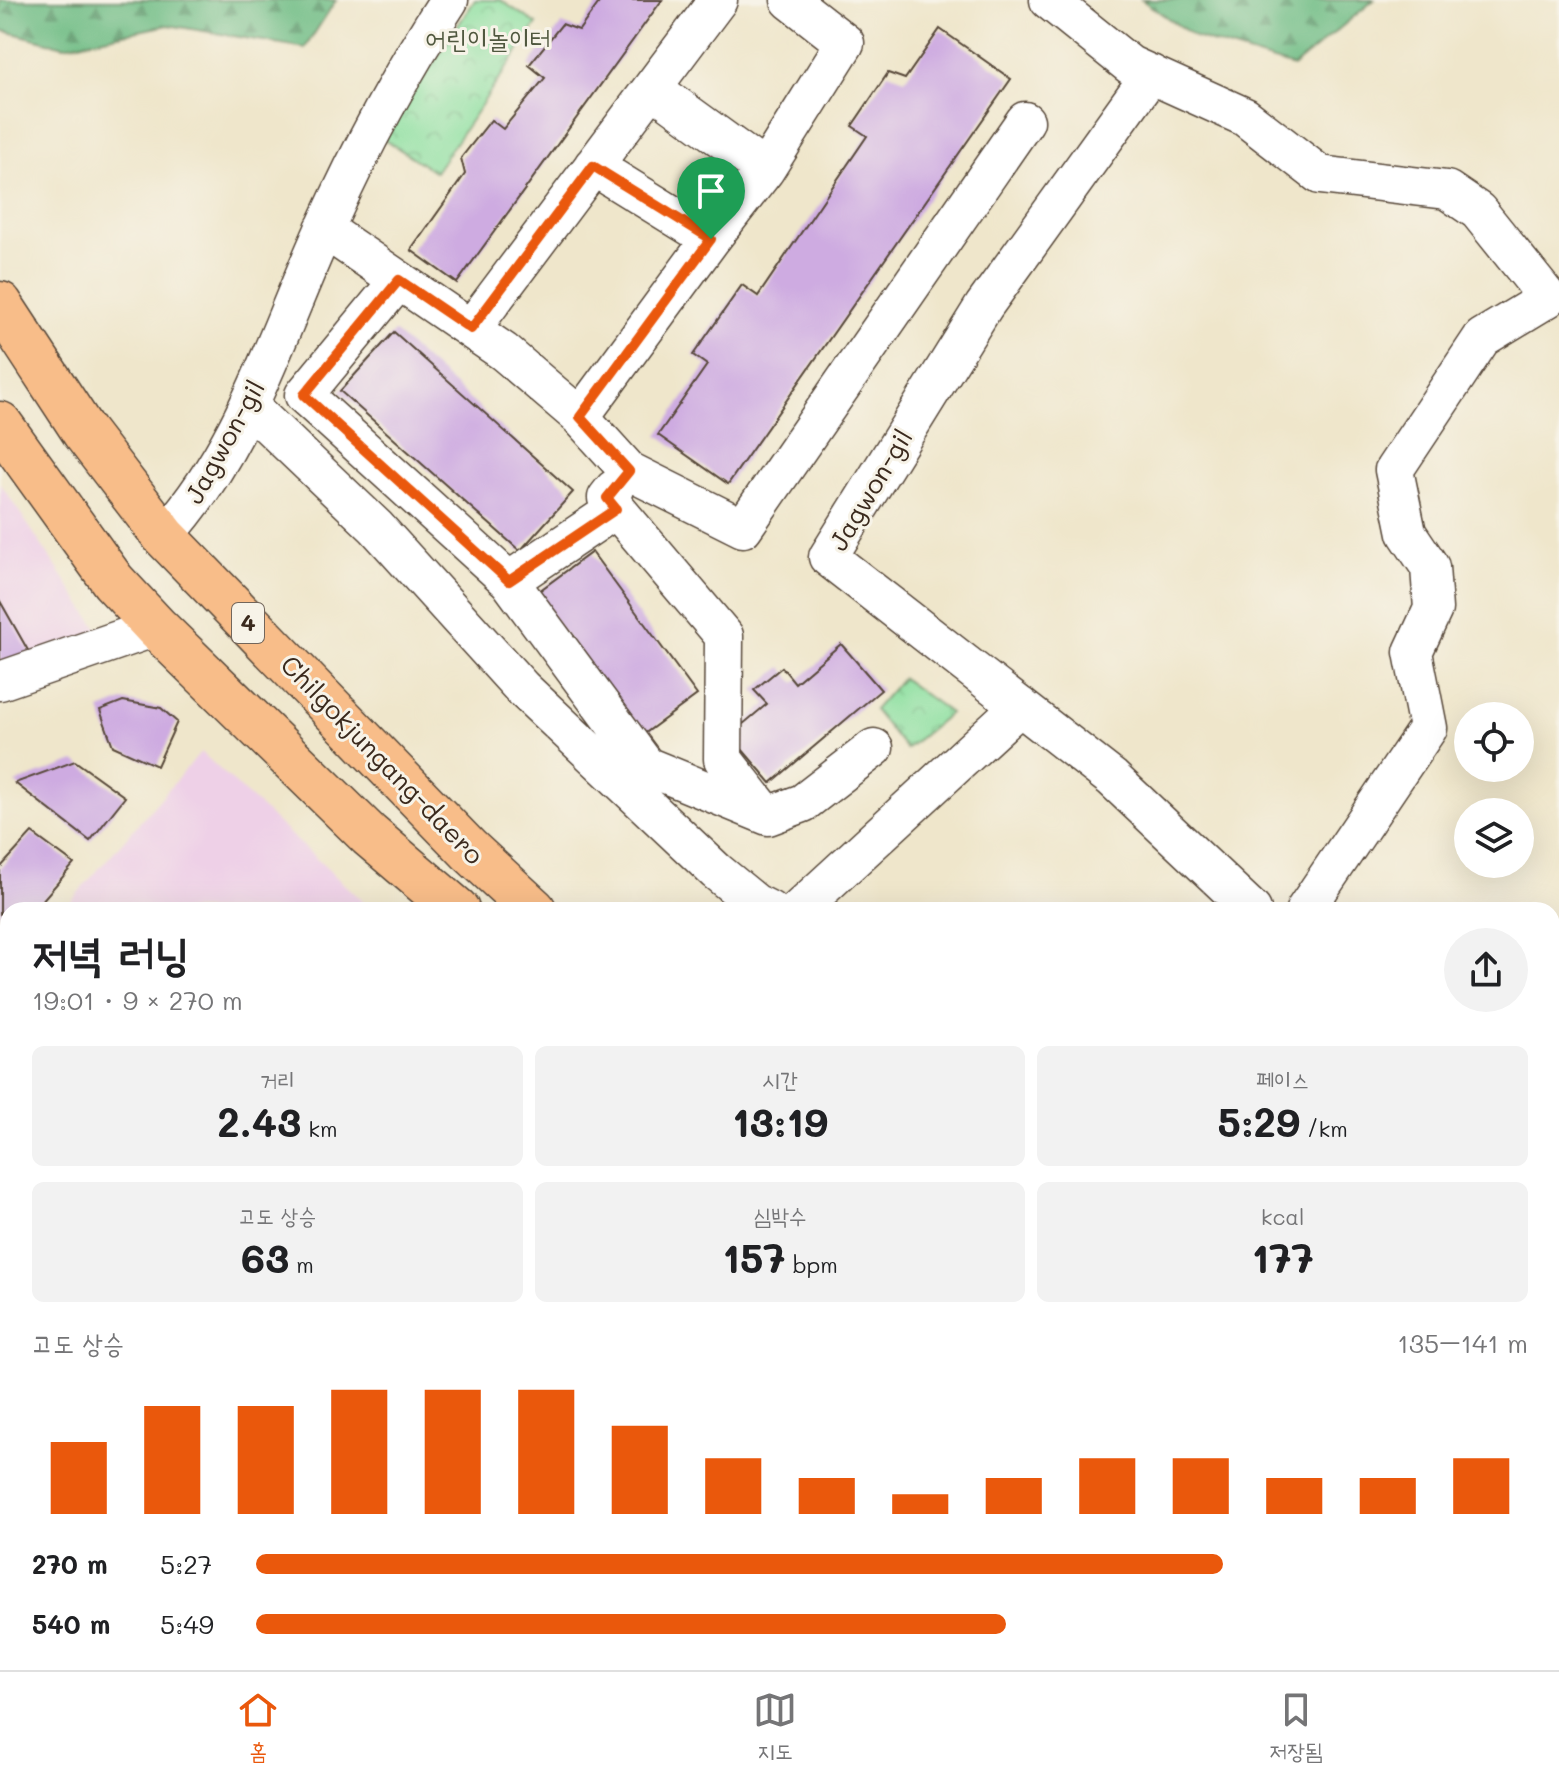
<!DOCTYPE html>
<html lang="ko">
<head>
<meta charset="utf-8">
<style>
	body { margin:0; font-family:Mali,"Poor Story",sans-serif; background:#f2f2f2; color:#202124; height:100vh; display:flex; flex-direction:column; font-size:30px; white-space:nowrap }
	* { box-sizing:border-box; margin:0 }
	p { font-size:26px; color:#757577 }
	.icon { flex:none; width:44px; height:44px; fill:none; stroke:currentColor; stroke-width:2; stroke-linecap:round; stroke-linejoin:round }
	.map { position:relative; flex:1; overflow:hidden }
	.side { position:absolute; left:0px; top:902px; width:1560px; height:768px; display:flex; flex-direction:column; background:#fff; border-radius:24px 24px 0 0; box-shadow:0 8px 32px #0002 }
	.side>* { flex:none }
	.fabs { position:absolute; left:1454px; top:702px; display:grid; gap:16px }
	.fabs a { display:grid; place-items:center; width:80px; height:80px; border-radius:50%; background:#fff; box-shadow:0 8px 32px #0002; font-size:40px }
	.pin { position:absolute; display:grid; place-items:center; width:68px; height:68px; color:#fff; margin:-82px -34px; border-radius:50% 50% 50% 0; rotate:-45deg; box-shadow:0 0 8px #0007 }
	.pin .icon { rotate:45deg }
	.round { display:grid; place-items:center; flex:none; width:84px; height:84px; border-radius:42px; background:#f2f2f2 }
	.headline { display:flex; align-items:center; justify-content:space-between; height:136px; padding:0 32px }
	h1 { font-size:44px; font-weight:800; line-height:60px }
	.metrics { display:grid; grid-template-columns:repeat(3,1fr); gap:12px; height:136px; padding:8px 32px }
	.metrics div { display:grid; align-content:center; border-radius:12px; background:#f2f2f2; text-align:center }
	.metrics b { font-size:40px; font-weight:800 }
	.metrics small { font-size:22px; font-weight:400 }
	.metrics p { font-size:22px }
	.chart { height:224px; padding:16px 32px }
	.chart p { display:flex; justify-content:space-between }
	.chart svg { width:100%; height:144px; margin-top:8px; stroke:#ea580c; stroke-width:6 }
	ul { padding:0 32px; list-style:none; font-size:26px }
	li { display:grid; grid-template-columns:128px 96px 1fr; align-items:center; height:60px }
	li i { height:20px; border-radius:10px; background:#ea580c }
	.menu { display:flex; justify-content:space-around; align-items:center; height:112px; border-top:2px solid #e0e0e0; background:#fff; font-size:22px; color:#757577 }
	.menu a { display:grid; justify-items:center; gap:4px }
	.menu .on { color:#ea580c }
	.map>svg:first-child { display:block }
	.built { fill:#eed0e7 }
	.forest { fill:url(#forest-firs); stroke:#567452; stroke-width:2 }
	.park { fill:url(#park-crowns); stroke:#648560; stroke-width:2 }
	.water { fill:url(#water-waves); stroke:#426e73; stroke-width:2 }
	.building { fill:#ceabe1 }
	.lines { fill:none; stroke-linecap:round; stroke-linejoin:round }
	.minor-casing { stroke:#564638; stroke-width:41 }
	.major-casing { stroke:#564638; stroke-width:47 }
	.highway-casing { stroke:#564638; stroke-width:47 }
	.path { stroke:#564638; stroke-width:5; stroke-dasharray:2 6; stroke-linecap:butt }
	.minor { stroke:#fff; stroke-width:38 }
	.major { stroke:#f8bd89; stroke-width:44 }
	.highway { stroke:#f8bd89; stroke-width:44 }
	.rail-casing { stroke:#3b2a1e; stroke-width:9 }
	.rail { stroke:#f7f3e8; stroke-width:6; stroke-dasharray:18; stroke-linecap:butt }
	.route-casing { stroke:#fff; stroke-width:16 }
	.route { stroke:#ea580c; stroke-width:10 }
	.labels { text-anchor:middle; stroke-width:6; stroke-linejoin:round; paint-order:stroke }
	.shield { fill:#f7f3e8; stroke:#73665b; stroke-width:2 }
	.shield-label { font-size:24px; font-weight:bold; fill:#3b2a1e }
	.park-label { font-size:26px; fill:#50583f; stroke:#f7f3e8 }
	.street-label { font-size:26px; fill:#3b2a1e; stroke:#f7f3e8 }
</style>
</head>
<body>
<div class="map">
<svg width="1559" height="1670" viewBox="0 0 1559 1670">
	<defs>
		<pattern id="forest-firs" width="22" height="20" patternUnits="userSpaceOnUse" patternTransform="scale(2)"><rect width="22" height="20" fill="#72be87"/><path d="M5 1l3.5 6h-7zM16 11l3.5 6h-7z" fill="#5f9b6e"/></pattern>
		<pattern id="park-crowns" width="20" height="18" patternUnits="userSpaceOnUse" patternTransform="scale(2)"><rect width="20" height="18" fill="#8ee0a1"/><path d="M2 6a3 3 0 1 1 6 0M12 15a3 3 0 1 1 6 0" fill="none" stroke="#7bc08a"/></pattern>
		<pattern id="water-waves" width="16" height="10" patternUnits="userSpaceOnUse" patternTransform="scale(2)"><rect width="16" height="10" fill="#49b1c8"/><path d="M0 5q4-4 8 0t8 0" fill="none" stroke="#3e90a2"/></pattern>
	</defs>
	<rect width="100%" height="100%" fill="#f7f3e8"/>
	<filter id="ink" filterUnits="userSpaceOnUse"><feTurbulence type="fractalNoise" baseFrequency=".0125" numOctaves="2"/><feDisplacementMap in="SourceGraphic" scale="16" xChannelSelector="R" yChannelSelector="G"/><feConvolveMatrix kernelMatrix="1 2 1 2 8 2 1 2 1" color-interpolation-filters="sRGB"/></filter>
	<filter id="wash" filterUnits="userSpaceOnUse"><feTurbulence type="fractalNoise" baseFrequency=".006" numOctaves="4" result="noise"/><feDisplacementMap in="SourceGraphic" scale="32" xChannelSelector="R" yChannelSelector="G"/><feGaussianBlur stdDeviation="1.8" result="paint"/><feColorMatrix in="noise" values="0 0 0 0 0 0 0 0 0 0 0 0 0 0 0 0 0 1.4 0 .05"/><feComposite in="paint" operator="in"/></filter>
	<g filter="url(#wash)">
		<rect width="100%" height="100%" fill="#efe6cb"/>
		<!-- built -->
		<path class="built" d="M0,483l108,161 -108,37z
			M201,752l171,158h-309z"/>
		<!-- forest -->
		<path class="forest" d="M0,0h336l-31,48 -137,-23 -104,21 -64,-16z
			M1142,0h232l-81,67 -98,-30z"/>
		<!-- park -->
		<path class="park" d="M475,0h25l37,24 -102,148 -53,-34z
			M902,678l48,35 -44,36 -32,-39z"/>
		<!-- water -->
		<path class="water" d="M0,1464l8,1v85l-8,-2z"/>
		<g id="blocks">
			<!-- building -->
			<path class="building" d="M601,0h61l-205,283 -46,-33 54,-76 -4,-16 30,-38 12,9 42,-51 -16,-13 33,-41 17,6z
				M940,29l71,50 -283,405 -70,-49 49,-70 -14,-10 49,-70 16,11 109,-160 -15,-10 36,-53 17,6z
				M394,332l179,160 -53,59 -180,-160z
				M592,552l105,143 -57,42 -105,-143z
				M0,601l38,67 -38,13z
				M841,644l40,46 -110,93 -41,-48 37,-31 -13,-14 28,-23 13,16z
				M123,701l38,7 16,14 -20,44 -44,-20 -13,-36z
				M75,761l50,36 -35,44 -75,-58z
				M32,833l42,31 -40,46h-26v10l-8,-6v-46z
				M8,1031v45l-8,-4v-28z
				M0,1220l8,3v61l-8,-5z
				M79,1662h173l21,8h-197z"/>
		</g>
	</g>
	<g filter="url(#ink)">
		<use href="#blocks" fill-opacity="0" stroke="#564638" stroke-width="2"/>
		<g class="lines">
			<!-- minor casing -->
			<g class="minor-casing">
				<path id="minor" d="M1049,0l81,65 115,52 75,58 127,15 31,21 70,87 -66,40 -88,132 13,63 23,34 3,42 -20,43 15,76 -123,182
					M1151,74l-167,232 -156,251 284,221 140,132
					M652,88l113,82 80,-127 -55,-43
					M593,166l118,73 54,-69
					M324,229l180,123 76,65 49,54 114,57 282,-407
					M399,280l-95,115 205,186
					M471,329l247,-329
					M250,407l126,120 146,161 194,183 39,32 14,7
					M580,417l131,-178
					M614,489l-7,9 117,138 -1,123 43,55
					M616,509l-107,72 137,185 122,50 35,-13 71,-55
					M164,536c81,-89 111,-199 160,-306 36,-80 77,-157 125,-230
					M0,681l156,-54
					M798,910l222,-204
					M1552,997l7,2
					M1552,1202l7,-6
					M0,1293l8,5
					M1552,1323l7,5
					M680,1662l13,8
					M1132,1662l8,8
					M995,1670l11,-8"/>
			</g>
			<!-- major casing -->
			<g class="major-casing">
				<path id="major" d="M0,304l84,128 80,104 305,314 65,60
					M0,424l113,157 43,46 213,208 88,75
					M1552,1591l7,4
					M1552,1657l7,4"/>
			</g>
			<!-- highway casing -->
			<g class="highway-casing">
				<path id="highway" d="M1552,1381l7,-6
					M1552,1488l7,-7
					M1210,1670l10,-8
					M1342,1670l9,-8"/>
			</g>
			<!-- path -->
			<path class="path" d="M0,1592l8,3
				M203,1662l23,8
				M1481,1662l14,8"/>
			<!-- minor -->
			<use href="#minor" class="minor"/>
			<!-- major -->
			<use href="#major" class="major"/>
			<!-- highway -->
			<use href="#highway" class="highway"/>
			<!-- rail casing -->
			<g class="rail-casing">
				<path id="rail" d="M0,1630l8,3
					M0,1645l8,2
					M49,1662l23,8
					M92,1662l23,8"/>
			</g>
			<!-- rail -->
			<use href="#rail" class="rail"/>
		</g>
	</g>
	<g class="lines" filter="url(#ink)">
		<!-- route casing -->
		<g class="route-casing">
			<path id="route" d="M593,166l118,73 -131,178 49,54 -22,27 9,11 -107,72 -205,-186 95,-115 72,49z"/>
		</g>
		<!-- route -->
		<use href="#route" class="route"/>
	</g>
	<g class="labels">
		<!-- shield labels -->
		<rect class="shield" x="232" y="603" width="32" height="40" rx="6"/>
		<g class="shield-label">
			<text x="248" y="631">4</text>
		</g>
		<!-- park labels -->
		<g class="park-label">
			<text x="488" y="48">어린이놀이터</text>
		</g>
		<!-- street labels -->
		<g class="street-label">
			<text transform="translate(225 442) rotate(-61)" y="9">Jagwon-gil</text>
			<text transform="translate(871 490) rotate(-59)" y="9">Jagwon-gil</text>
			<text transform="translate(382 760) rotate(46)" y="9">Chilgokjungang-daero</text>
		</g>
	</g>
</svg>
<div class="fabs">
<a><svg class="icon" aria-label="locate" viewBox="0 0 24 24"><circle cx="12" cy="12" r="6"/><path d="M12 2v4M12 18v4M2 12h4M18 12h4"/></svg></a>
<a><svg class="icon" aria-label="layers" viewBox="0 0 24 24"><path d="M12 4l9 5-9 5-9-5zM3 14l9 5 9-5"/></svg></a>
</div>
<div class="pin" style="left:711px;top:239px;background:#1e9e55"><svg class="icon" aria-label="arrive" viewBox="0 0 24 24"><path d="M6 21V4h12l-3 4 3 4H6"/></svg></div>
<section class="side">
<div class="headline"><div><h1>저녁 러닝</h1><p>19:01 · 9 × 270 m</p></div><a class="round"><svg class="icon" aria-label="share" viewBox="0 0 24 24"><path d="M12 15V3M7 8l5-5 5 5M5 13v7h14v-7"/></svg></a></div>
<div class="metrics">
<div><p>거리</p><b>2.43<small> km</small></b></div>
<div><p>시간</p><b>13:19</b></div>
<div><p>페이스</p><b>5:29<small> /km</small></b></div>
</div>
<div class="metrics">
<div><p>고도 상승</p><b>63<small> m</small></b></div>
<div><p>심박수</p><b>157<small> bpm</small></b></div>
<div><p>kcal</p><b>177</b></div>
</div>
<div class="chart"><p><span>고도 상승</span>135–141 m</p>
<svg viewBox="0 0 160 44" preserveAspectRatio="none"><path d="M5 44V22M15 44V11M25 44V11M35 44V6M45 44V6M55 44V6M65 44V17M75 44V27M85 44V33M95 44V38M105 44V33M115 44V27M125 44V27M135 44V33M145 44V33M155 44V27"/></svg>
</div>
<ul>
<li><b>270 m</b>5:27<i style="width:76%"></i></li>
<li><b>540 m</b>5:49<i style="width:59%"></i></li>
</ul>
</section>
</div>
<nav class="menu">
<a class="on"><svg class="icon" aria-label="home" viewBox="0 0 24 24"><path d="M3 11l9-7 9 7M6 9v11h12V9"/></svg>홈</a>
<a><svg class="icon" aria-label="map" viewBox="0 0 24 24"><path d="M3 6l6-2 6 2 6-2v14l-6 2-6-2-6 2zM9 4v14M15 6v14"/></svg>지도</a>
<a><svg class="icon" aria-label="saved" viewBox="0 0 24 24"><path d="M7 4h10v16l-5-4-5 4z"/></svg>저장됨</a>
</nav>
</body>
</html>
